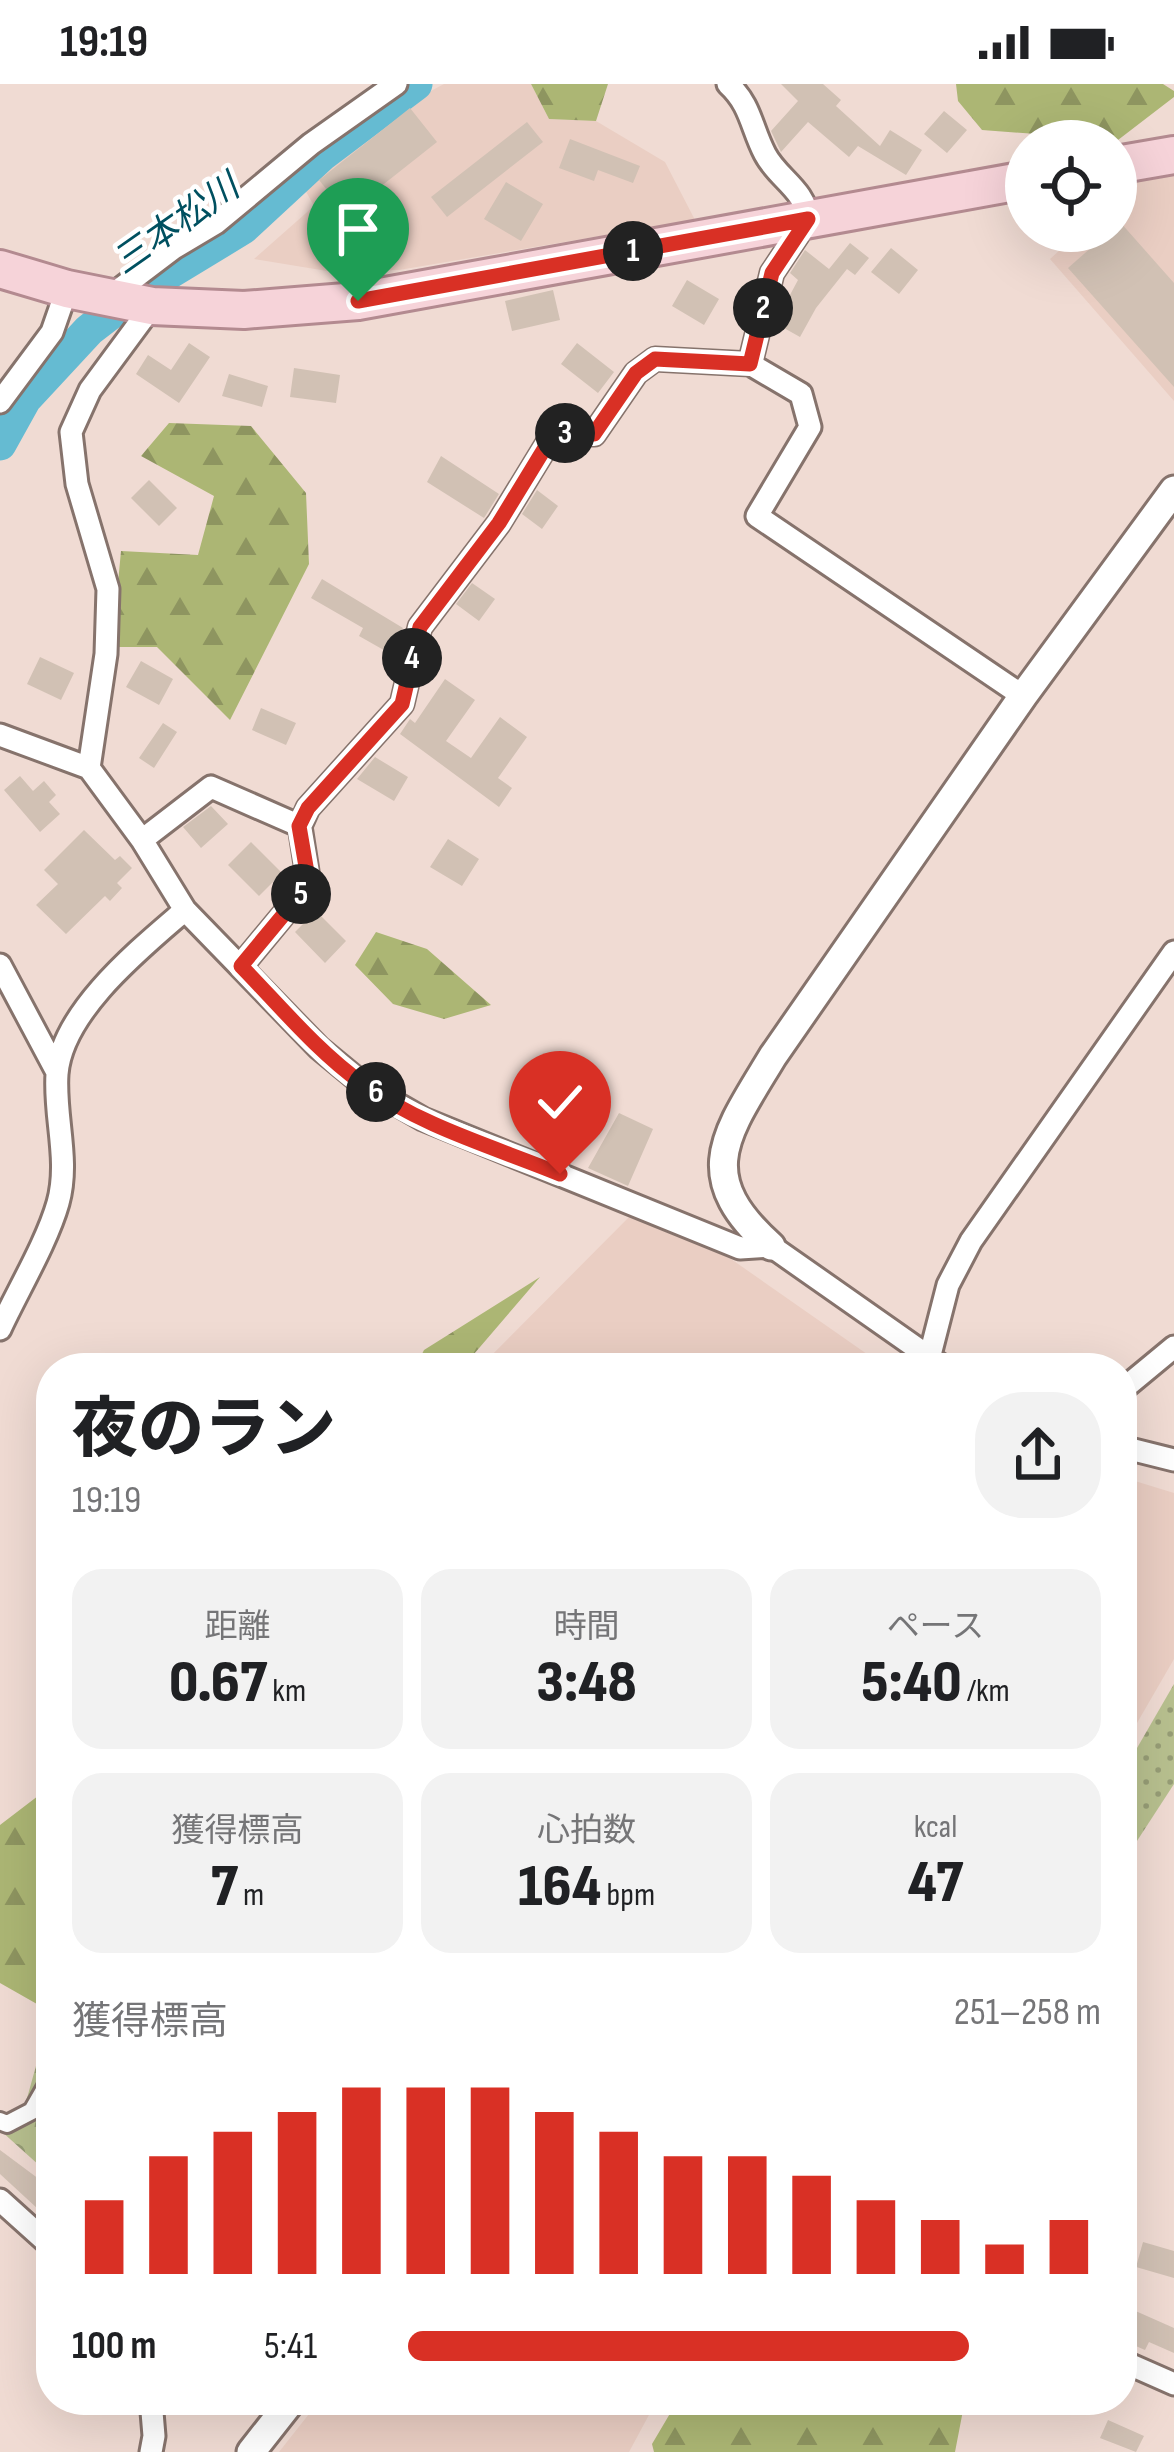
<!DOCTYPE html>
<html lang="ja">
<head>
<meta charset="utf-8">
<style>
	body { margin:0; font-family:"Sofia Sans Condensed","Noto Sans JP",sans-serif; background:#f2f2f2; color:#202124; height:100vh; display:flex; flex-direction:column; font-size:45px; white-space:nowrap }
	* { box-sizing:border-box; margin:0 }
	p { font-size:39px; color:#757577 }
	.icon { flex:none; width:66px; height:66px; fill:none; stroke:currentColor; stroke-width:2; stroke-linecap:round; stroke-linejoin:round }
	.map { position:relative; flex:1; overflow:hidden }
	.details { position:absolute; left:36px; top:1269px; width:1101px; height:1062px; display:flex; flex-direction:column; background:#fff; border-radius:48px; box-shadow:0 12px 48px #0002 }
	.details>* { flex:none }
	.tools { position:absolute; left:1005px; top:36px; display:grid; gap:24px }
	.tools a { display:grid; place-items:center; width:132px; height:132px; border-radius:50%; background:#fff; box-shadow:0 12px 48px #0002; font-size:60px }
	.pin { position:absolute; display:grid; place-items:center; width:102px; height:102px; color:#fff; margin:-123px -51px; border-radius:50% 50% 50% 0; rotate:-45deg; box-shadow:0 0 12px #0007 }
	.pin .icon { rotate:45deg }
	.km { position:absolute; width:60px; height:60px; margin:-30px; border-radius:50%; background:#222; color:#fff; font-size:33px; line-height:60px; text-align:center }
	.round { display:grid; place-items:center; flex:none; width:126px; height:126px; border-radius:48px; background:#f2f2f2 }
	.summary { display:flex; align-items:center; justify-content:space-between; height:204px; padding:0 36px }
	h1 { font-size:66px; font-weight:800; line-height:90px }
	.figures { display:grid; grid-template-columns:repeat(3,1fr); gap:18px; height:204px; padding:12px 36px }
	.figures div { display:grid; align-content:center; border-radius:30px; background:#f2f2f2; text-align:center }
	.figures b { font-size:60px; font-weight:800 }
	.figures small { font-size:33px; font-weight:400 }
	.figures p { font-size:33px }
	.chart { height:336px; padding:24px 36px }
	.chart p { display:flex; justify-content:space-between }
	.chart svg { width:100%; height:216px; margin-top:12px; stroke:#d93025; stroke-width:6 }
	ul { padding:0 36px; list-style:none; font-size:39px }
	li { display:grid; grid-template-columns:192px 144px 1fr; align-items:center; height:90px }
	li i { height:30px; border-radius:15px; background:#d93025 }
	.status { display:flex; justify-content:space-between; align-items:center; height:84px; padding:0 60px; background:#fff; direction:ltr }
	.status svg { height:33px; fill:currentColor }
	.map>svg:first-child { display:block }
	.built { fill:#eacec3 }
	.grass { fill:url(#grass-dots) }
	.forest { fill:url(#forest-firs) }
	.park { fill:url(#park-crowns) }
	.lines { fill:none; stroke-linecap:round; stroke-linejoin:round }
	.river { stroke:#65bbd2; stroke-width:33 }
	.building { fill:#d1c1b4 }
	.pedestrian-casing { stroke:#86736c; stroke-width:22 }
	.minor-casing { stroke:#86736c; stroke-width:27 }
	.tertiary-casing { stroke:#86736c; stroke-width:33 }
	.primary-casing { stroke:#b38a90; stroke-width:42 }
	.pedestrian { stroke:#fff; stroke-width:16 }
	.minor { stroke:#fff; stroke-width:21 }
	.tertiary { stroke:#fff; stroke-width:27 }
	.primary { stroke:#f6d3d9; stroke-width:36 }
	.route-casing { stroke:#fff; stroke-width:24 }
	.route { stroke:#d93025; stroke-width:15 }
	.labels { text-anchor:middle; stroke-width:9; stroke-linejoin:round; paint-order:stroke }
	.water-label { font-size:36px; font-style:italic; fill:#005060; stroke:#fff }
</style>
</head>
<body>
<div class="status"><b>19:19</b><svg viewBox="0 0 49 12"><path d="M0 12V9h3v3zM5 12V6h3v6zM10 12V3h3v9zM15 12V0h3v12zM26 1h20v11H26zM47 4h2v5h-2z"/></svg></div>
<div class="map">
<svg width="1174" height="2368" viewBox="0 0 1174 2368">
	<defs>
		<pattern id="grass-dots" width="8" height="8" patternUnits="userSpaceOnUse" patternTransform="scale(3)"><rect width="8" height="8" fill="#b8c08f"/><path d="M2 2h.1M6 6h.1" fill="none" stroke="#979d76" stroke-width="1.8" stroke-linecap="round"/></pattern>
		<pattern id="forest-firs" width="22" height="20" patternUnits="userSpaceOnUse" patternTransform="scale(3)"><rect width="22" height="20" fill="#acb674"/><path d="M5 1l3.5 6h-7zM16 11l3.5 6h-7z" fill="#8e9560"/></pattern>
		<pattern id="park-crowns" width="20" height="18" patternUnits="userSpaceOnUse" patternTransform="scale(3)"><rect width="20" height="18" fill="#b8c08f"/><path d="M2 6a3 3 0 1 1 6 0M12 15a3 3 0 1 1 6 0" fill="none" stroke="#979d76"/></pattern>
	</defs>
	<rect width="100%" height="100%" fill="#f0dbd3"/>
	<!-- built -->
	<path class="built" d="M406,0l23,8 15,-8h87l18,35 47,2 69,41 30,58 -296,50 -72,1 -73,-12 60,-53 -20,-36z
		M1174,91v226l-124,-142 31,-28h35v-47z
		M635,1127l96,48 156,109h-408z
		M1122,1393l52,16v166l-52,90z
		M320,2316h337l-28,52h-350z"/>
	<!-- grass -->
	<path class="grass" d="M1174,1600v100l-52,80v-90z"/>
	<!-- forest -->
	<path class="forest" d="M531,0h77l-12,37 -47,-2z
		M956,0h207l11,7v6l-56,43 -136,-10 -24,-29z
		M169,339l82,3 55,67 3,71 -79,156 -73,-73h-45l9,-96 77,4 16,-59 -73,-40z
		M376,848l51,17 64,56 -47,14 -51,-15 -38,-39z
		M540,1193l-78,91h-47l9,-18z
		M51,1702v226l-51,-29v-158z
		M678,2316h287l-10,52h-301l-2,-8z"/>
	<!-- park -->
	<path class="park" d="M51,1928v164l-51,-46 24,-21z"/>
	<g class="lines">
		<!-- river -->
		<path class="river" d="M0,360l25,-45 64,-69 52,-40 102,-62 80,-74 93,-70"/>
	</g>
	<!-- building -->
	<path class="building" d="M781,0h42l18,16 -5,6 44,40 10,-16 32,20 -16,25 -48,-29 -9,11 -41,-35 -27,30 -10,-21 27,-30z
		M410,24l27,34 -91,72 -27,-34z
		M944,27l23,19 -20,23 -23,-19z
		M527,38l16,20 -96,75 -16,-20z
		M570,55l70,27 -7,17 -35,-13 -4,11 -35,-13z
		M506,98l37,22 -22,37 -37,-22z
		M1120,138l54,61v104l-106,-119 42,-37h6z
		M850,159l19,15 -14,17 -8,-6 -31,39 -16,29 -25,-14 23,-43 -8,-7 15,-23 24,19z
		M891,164l27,22 -19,24 -28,-22z
		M687,196l32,19 -15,26 -32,-19z
		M553,206l7,30 -48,11 -7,-30z
		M189,259l21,14 -31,46 -43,-29 12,-19 23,15z
		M577,259l37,29 -16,21 -37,-29z
		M294,284l46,7 -4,28 -46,-6z
		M229,290l39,12 -6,21 -40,-11z
		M441,372l58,38 -15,24 -57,-36z
		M149,396l28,28 -18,18 -28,-28z
		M537,406l21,16 -16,23 -20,-15z
		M322,495l81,49 -14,25 -30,-17 4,-8 -52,-30z
		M472,499l23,16 -16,22 -23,-17z
		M40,573l34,16 -13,27 -34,-16z
		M141,577l32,18 -14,26 -33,-18z
		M445,595l30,21 -29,41 25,17 29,-41 27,20 -29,41 14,10 -13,19 -99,-73 10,-15 5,4z
		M261,624l35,15 -10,22 -34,-15z
		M163,639l14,9 -23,36 -15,-10z
		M375,673l33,20 -14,24 -37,-22z
		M20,692l13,15 11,-10 12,14 -7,7 11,12 -20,18 -36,-42z
		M211,722l17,18 -27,24 -18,-21z
		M84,746l31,30 5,-4 12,12 -15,15 5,5 -12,13 -5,-5 -39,38 -30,-29 22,-21 -14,-14z
		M448,755l31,20 -17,27 -32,-19z
		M251,758l31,31 -23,23 -31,-31z
		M316,827l30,30 -21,22 -30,-31z
		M619,1029l34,16 -25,57 -40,-18z
		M0,2066l51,38v33l-51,-47z
		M1143,2158l31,9v27l-38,-11z
		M1122,2221l52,23v25l-25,-11 -4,8 -23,-10z
		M1108,2336l36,16 -8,16 -36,-14z"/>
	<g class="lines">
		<!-- pedestrian casing -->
		<g class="pedestrian-casing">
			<path id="pedestrian" d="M0,2037l7,3 25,-13 19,-33"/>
		</g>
		<!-- minor casing -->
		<g class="minor-casing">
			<path id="minor" d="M728,0c23,21 23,43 37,70 13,25 40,35 43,65l-36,54 -22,91
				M108,214l66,-50 42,-25 95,-79 85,-60
				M152,222l-62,84 -19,42 6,52 31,105 -2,65 -17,114 53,72 43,70 134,138 45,37 59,34 317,129 31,-2 174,122
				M0,318l52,-70 15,-43
				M0,651l89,33
				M142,756l69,-53 89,39
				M0,881l57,107
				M241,882l68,-82 -9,-58 8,-18 94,-104 18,-77 79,-104 55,-90 40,1 42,-61 19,-14 95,5 51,30 9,33 -53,89 266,180
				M0,1245c17,-37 47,-87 58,-126 12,-43 -4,-86 -1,-129 5,-63 84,-126 128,-164
				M930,1271l18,-70 23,-44 203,-289
				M1122,1306l52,-43
				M1122,1363l52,13
				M0,2116l51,46
				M1122,2277l52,23
				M151,2368l3,-16 -3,-36"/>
		</g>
		<!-- tertiary casing -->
		<g class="tertiary-casing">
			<path id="tertiary" d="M771,1162c-80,-71 -45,-112 2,-190l250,-360 151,-206
				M251,2368l41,-52"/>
		</g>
		<!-- primary casing -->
		<g class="primary-casing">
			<path id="primary" d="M1116,81l58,-10
				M0,185l67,20 85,17 92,4 114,-9 668,-121"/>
		</g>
		<!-- pedestrian -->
		<use href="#pedestrian" class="pedestrian"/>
		<!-- minor -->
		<use href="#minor" class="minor"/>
		<!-- tertiary -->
		<use href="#tertiary" class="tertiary"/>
		<!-- primary -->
		<use href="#primary" class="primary"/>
	</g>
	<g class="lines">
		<!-- route casing -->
		<g class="route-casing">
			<path id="route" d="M358,217l450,-82 -36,54 -22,91 -95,-5 -19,14 -42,61 -40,-1 -55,90 -79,104 -18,77 -94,104 -9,18 10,58 -68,82c39,40 76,85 122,118 57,42 131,63 197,90"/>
		</g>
		<!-- route -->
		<use href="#route" class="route"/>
	</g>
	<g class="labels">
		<!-- water labels -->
		<g class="water-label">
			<text transform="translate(175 139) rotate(-35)" y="13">三本松川</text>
		</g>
	</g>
</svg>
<div class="tools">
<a><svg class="icon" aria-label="locate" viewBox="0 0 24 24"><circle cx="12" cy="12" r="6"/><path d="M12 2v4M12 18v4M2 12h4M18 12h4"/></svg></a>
</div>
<div class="pin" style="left:358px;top:217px;background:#1e9e55"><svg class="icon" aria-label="arrive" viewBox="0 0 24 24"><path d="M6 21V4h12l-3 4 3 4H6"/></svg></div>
<div class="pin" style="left:560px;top:1090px;background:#d93025"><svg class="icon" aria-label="check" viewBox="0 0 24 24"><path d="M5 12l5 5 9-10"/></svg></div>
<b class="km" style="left:633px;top:167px">1</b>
<b class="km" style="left:763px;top:224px">2</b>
<b class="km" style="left:565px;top:349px">3</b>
<b class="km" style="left:412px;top:574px">4</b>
<b class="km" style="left:301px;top:810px">5</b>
<b class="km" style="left:376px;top:1008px">6</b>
<section class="details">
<div class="summary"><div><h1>夜のラン</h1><p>19:19</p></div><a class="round"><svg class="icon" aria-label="share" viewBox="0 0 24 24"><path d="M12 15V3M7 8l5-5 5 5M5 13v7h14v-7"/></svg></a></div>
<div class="figures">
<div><p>距離</p><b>0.67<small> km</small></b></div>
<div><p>時間</p><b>3:48</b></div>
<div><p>ペース</p><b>5:40<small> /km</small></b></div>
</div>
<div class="figures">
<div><p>獲得標高</p><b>7<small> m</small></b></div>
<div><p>心拍数</p><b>164<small> bpm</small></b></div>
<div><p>kcal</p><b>47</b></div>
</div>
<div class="chart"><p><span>獲得標高</span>251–258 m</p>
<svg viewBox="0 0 160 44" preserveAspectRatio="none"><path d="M5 44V29M15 44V20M25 44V15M35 44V11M45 44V6M55 44V6M65 44V6M75 44V11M85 44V15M95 44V20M105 44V20M115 44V24M125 44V29M135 44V33M145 44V38M155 44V33"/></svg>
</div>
<ul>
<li><b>100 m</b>5:41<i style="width:81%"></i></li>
</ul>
</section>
</div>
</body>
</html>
